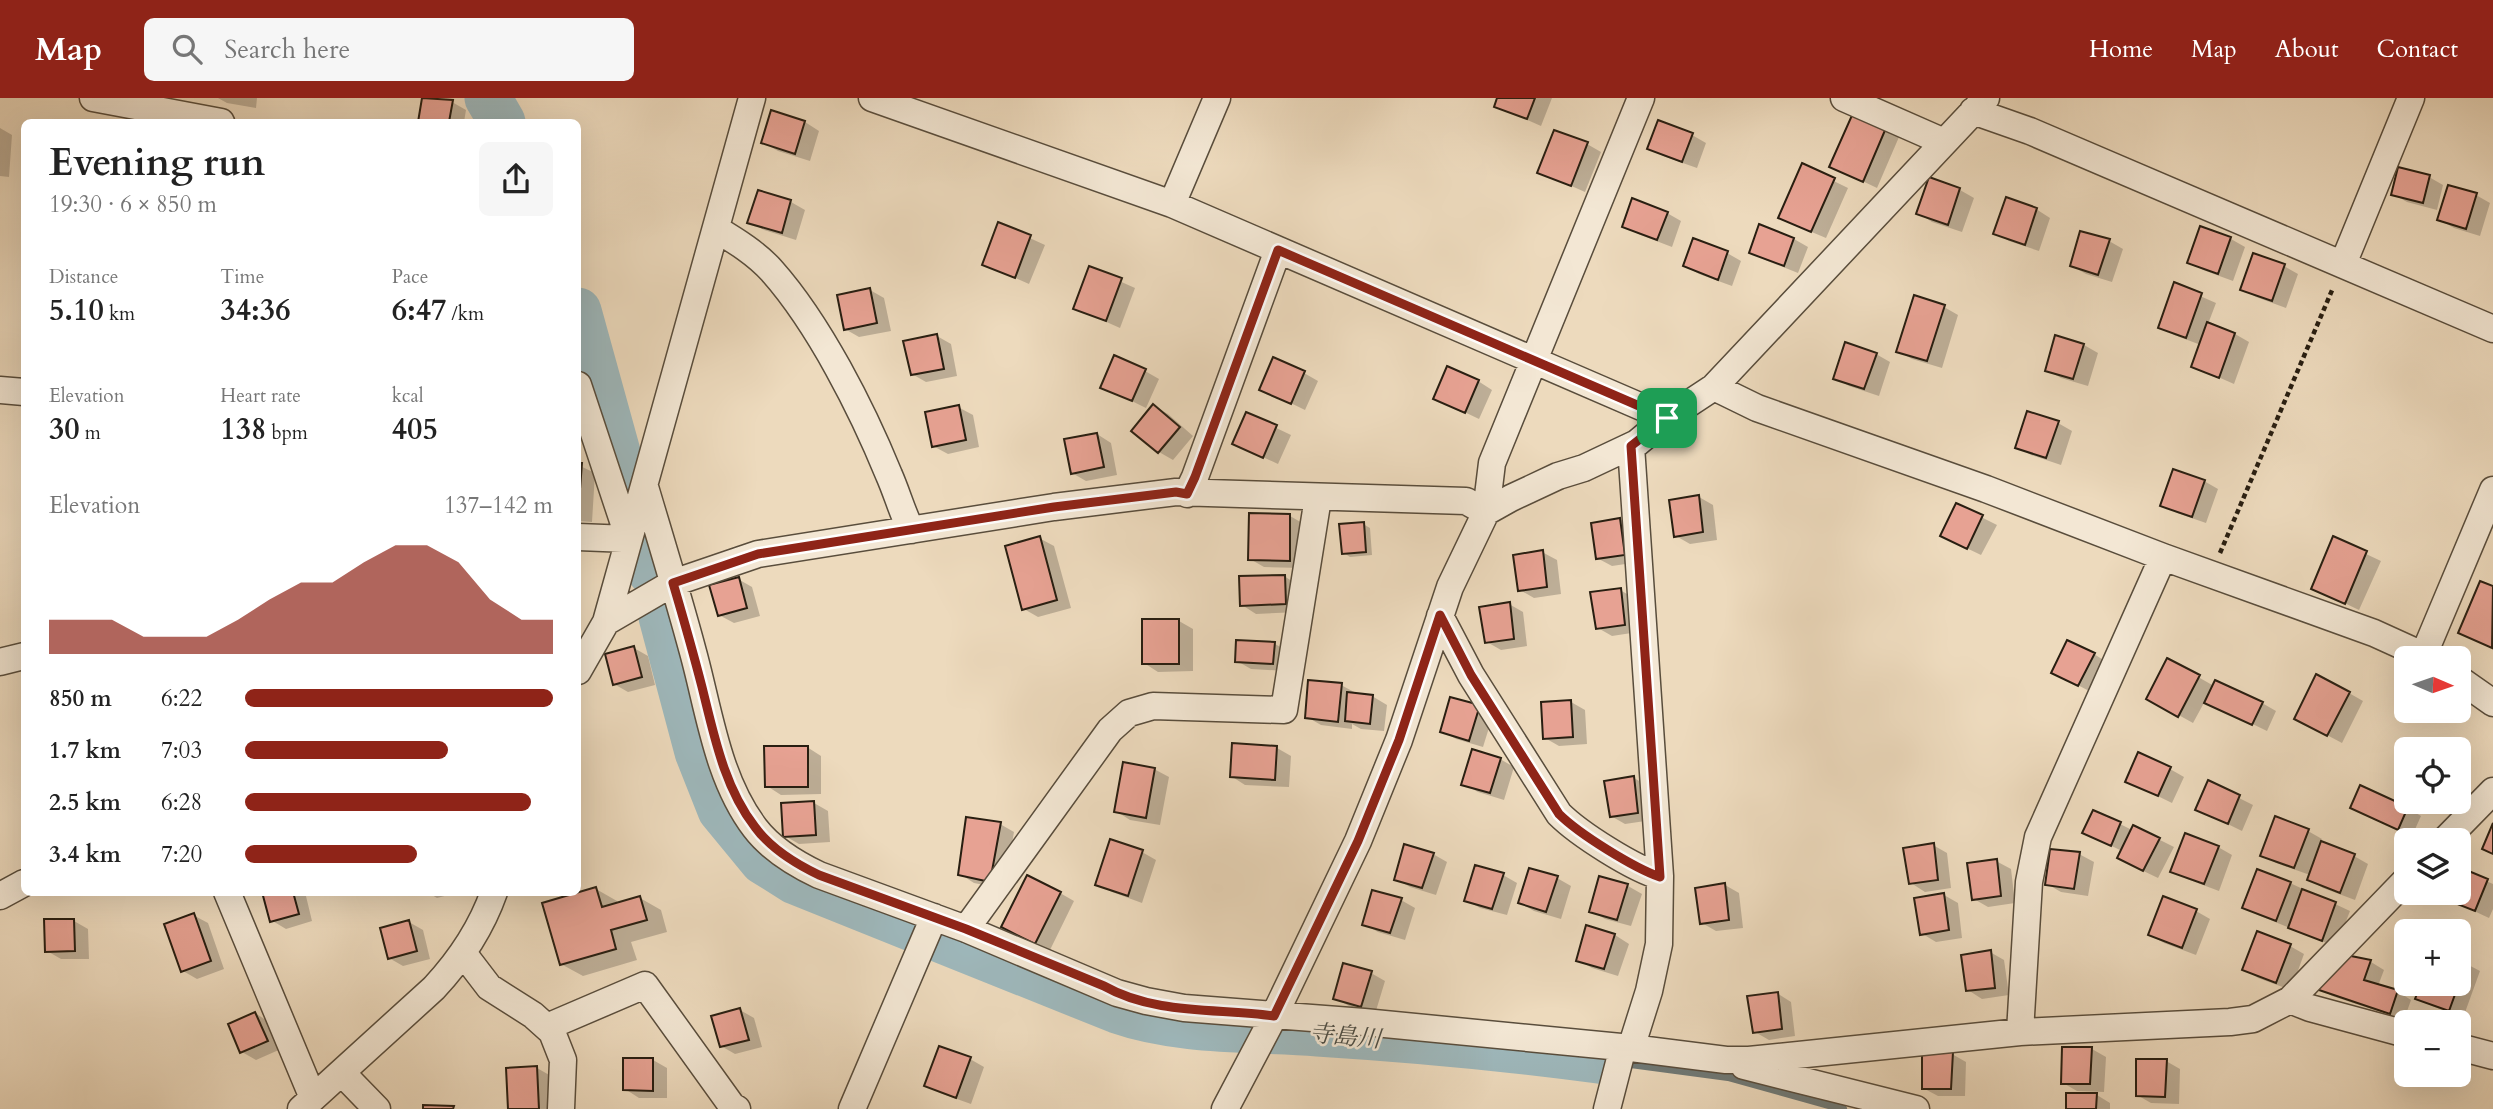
<!DOCTYPE html>
<html lang="en">
<head>
<meta charset="utf-8">
<style>
	body { margin:0; font-family:Cardo,"Noto Serif JP",serif; background:#f6f6f6; color:#222; height:100vh; display:flex; flex-direction:column; font-size:26px; white-space:nowrap }
	* { box-sizing:border-box; margin:0 }
	p { font-size:23px; color:#767676 }
	.icon { flex:none; width:38px; height:38px; fill:none; stroke:currentColor; stroke-width:2; stroke-linecap:round; stroke-linejoin:round }
	.map { position:relative; flex:1; overflow:hidden }
	.details { position:absolute; left:21px; top:21px; width:560px; height:777px; display:flex; flex-direction:column; background:#fff; border-radius:10px; box-shadow:0 7px 28px #0002 }
	.details>* { flex:none }
	.needle { width:46px; rotate:92deg }
	.controls { position:absolute; left:2394px; top:548px; display:grid; gap:14px }
	.controls a { display:grid; place-items:center; width:77px; height:77px; border-radius:10px; background:#fff; box-shadow:0 7px 28px #0002; font-size:35px }
	.pin { position:absolute; display:grid; place-items:center; width:60px; height:60px; color:#fff; margin:-30px; border-radius:14px; box-shadow:0 4px 10px #0006 }
	.round { display:grid; place-items:center; flex:none; width:74px; height:74px; border-radius:10px; background:#f6f6f6 }
	.headline { display:flex; align-items:center; justify-content:space-between; height:119px; padding:0 28px }
	h1 { font-size:38px; font-weight:700; line-height:52px }
	.stats { display:grid; grid-template-columns:repeat(3,1fr); gap:10px; height:119px; padding:7px 28px }
	.stats div { display:grid; align-content:center }
	.stats b { font-size:30px; font-weight:700 }
	.stats small { font-size:19px; font-weight:400 }
	.stats p { font-size:19px }
	.chart { height:196px; padding:14px 28px }
	.chart p { display:flex; justify-content:space-between }
	.chart svg { width:100%; height:126px; margin-top:7px; fill:#8f2418; opacity:.7 }
	ul { padding:0 28px; list-style:none; font-size:23px }
	li { display:grid; grid-template-columns:112px 84px 1fr; align-items:center; height:52px }
	li i { height:18px; border-radius:9px; background:#8f2418 }
	header { display:flex; align-items:center; gap:42px; box-sizing:border-box; height:98px; padding:0 35px; background:#8f2418; color:#fff }
	header strong { font-size:33px }
	nav { display:flex; gap:38px; margin-inline-start:auto; font-size:24px }
	.search { width:490px; height:63px; background:#f6f6f6; display:flex; align-items:center; gap:18px; box-sizing:border-box; padding:0 24px; border-radius:10px; color:#767676; font-size:26px }
	.map>svg:first-child { display:block }
	.shadow { fill:#0003 }
	.lines { fill:none; stroke-linecap:round; stroke-linejoin:round }
	.stream { stroke:#6f7a78; stroke-width:8 }
	.river { stroke:#9eb8bc; stroke-width:47 }
	.building { fill:#e7a293; stroke:#281e11; stroke-width:2 }
	.minor-casing { stroke:#594d3c; stroke-width:29 }
	.path { stroke:#281e11; stroke-width:4.5; stroke-dasharray:5 3.5; stroke-linecap:butt }
	.minor { stroke:#f3e7d4; stroke-width:26 }
	.route-casing { stroke:#fff; stroke-width:14 }
	.route { stroke:#8f2418; stroke-width:9 }
	.labels { text-anchor:middle; stroke-width:5; stroke-linejoin:round; paint-order:stroke }
	.water-label { font-size:24px; font-style:italic; fill:#4b4c44; stroke:#f3e7d4 }
</style>
</head>
<body>
<header>
<strong>Map</strong>
<div class="search"><svg class="icon" aria-label="search" viewBox="0 0 24 24"><circle cx="10" cy="10" r="6"/><path d="M15 15l6 6"/></svg>Search here</div>
<nav><a>Home</a><a>Map</a><a>About</a><a>Contact</a></nav>
</header>
<div class="map">
<svg width="2493" height="1011" viewBox="0 0 2493 1011">
	<rect width="100%" height="100%" fill="#eddabd"/>
	<filter id="stains"><feTurbulence type="fractalNoise" baseFrequency=".00286" numOctaves="4"/><feColorMatrix values="0 0 0 0 .2 0 0 0 0 .09 0 0 0 0 .02 0 0 0 .5 -.17"/></filter>
	<radialGradient id="worn" r=".72"><stop offset=".6" stop-color="#630" stop-opacity="0"/><stop offset="1" stop-color="#630" stop-opacity=".3"/></radialGradient>
	<!-- shadow -->
	<path class="shadow" d="M218,0h39l-1,10 -29,-5z
		M424,0l28,4 14,8 -2,12h-44z
		M1499,0h53l-11,28 -45,-20z
		M805,24l14,9 -9,30 -32,-10 -14,-8z
		M1659,24l33,13 14,8 -9,25 -34,-12 -14,-8z
		M0,30l12,7 -3,42 -9,-1z
		M1885,31l14,8 -22,51 -46,-22z
		M1587,46l14,8 -16,40 -45,-20z
		M1803,68l45,22 -22,50 -31,-13z
		M2429,79l14,8 -6,25 -30,-8 -14,-8z
		M1930,82l30,10 14,8 -12,34 -30,-10 -14,-9z
		M759,94l32,10 14,8 -9,30 -32,-10 -14,-8z
		M2476,97l14,8 -10,33 -26,-8 -14,-8z
		M2036,111l14,9 -11,33 -30,-10 -14,-8z
		M1667,115l14,8 -9,26 -34,-13 -14,-8z
		M999,126l46,21 -16,39 -45,-20z
		M1760,129l34,12 14,8 -10,26 -33,-13 -14,-8z
		M2201,130l30,11 14,8 -12,34 -30,-11 -14,-8z
		M2109,143l14,8 -11,33 -26,-8 -14,-8z
		M1727,155l14,8 -9,25 -33,-12 -14,-8z
		M2284,168l14,8 -12,34 -30,-11 -14,-8z
		M1090,170l45,20 -15,40 -45,-20z
		M2175,187l41,18 -8,21 27,10 14,8 -15,42 -41,-18 8,-21 -27,-10 -14,-8z
		M870,192l14,8 7,33 -32,6 -14,-8z
		M1915,199l29,10 14,8 -16,53 -30,-9 -14,-8z
		M937,238l14,8 6,32 -31,6 -14,-8z
		M2056,240l28,7 14,8 -10,33 -27,-8 -14,-8z
		M1876,256l14,8 -11,34 -30,-10 -14,-8z
		M1145,273l14,8 -13,29 -43,-21z
		M1304,275l14,8 -13,29 -43,-21z
		M1478,283l14,9 -13,29 -44,-21z
		M1154,308l14,8 25,22 -20,24 -14,-8 -25,-22z
		M958,309l15,8 6,32 -31,7 -15,-8z
		M1247,316l44,21 -13,29 -44,-20z
		M2058,325l14,8 -11,34 -30,-10 -14,-8z
		M1097,336l14,9 6,32 -31,6 -14,-8z
		M578,367l17,8 -3,49 -14,-1z
		M2204,383l14,8 -12,34 -29,-10 -14,-8z
		M1699,399l14,8 4,35 -27,4 -14,-8z
		M1957,407l40,20 -16,30 -25,-12z
		M1290,418l14,8 -1,44 -39,-1 -14,-8z
		M1620,421l14,9 5,34 -27,4 -15,-8z
		M1363,426l7,4 2,27 -22,2 -6,-4z
		M1039,440l15,8 17,62 -33,9 -14,-8z
		M2334,441l47,22 -22,49 -46,-22z
		M1542,454l15,8 4,34 -27,4 -14,-8z
		M1284,478l14,9 1,27 -43,2 -14,-9z
		M738,481l14,8 8,29 -26,7 -15,-8z
		M2481,485l12,5v61l-33,-16z
		M1620,492l14,8 4,34 -26,4 -14,-8z
		M1509,506l14,8 4,34 -26,4 -14,-8z
		M1179,523l14,8v42l-35,1 -14,-9z
		M1275,546l14,8 -2,19 -36,-2 -14,-8z
		M634,550l14,8 7,29 -27,7 -14,-8z
		M2094,556l14,9 -15,30 -25,-13z
		M2168,562l46,26 48,17 14,8 -9,20 -62,-30 -12,22 -45,-25z
		M1341,587l15,8 16,3 15,9 -3,26 -23,-2 -9,-5v5l-31,-4 -14,-8z
		M2349,595l14,8 -21,42 -32,-17z
		M1452,601l41,16 -10,32 -27,-8 -14,-8z
		M1571,604l14,8 2,34 -28,2 -14,-8z
		M1233,647l44,3 14,8 -2,31 -44,-2 -14,-9z
		M807,649l14,9v38l-40,1 -14,-9z
		M1500,661l14,8 -10,33 -26,-8 -14,-8z
		M1154,671l15,8 -9,48 -30,-5 -14,-9z
		M2170,671l14,8 -12,26 -45,-22z
		M1634,680l14,8 4,34 -27,4 -14,-8z
		M2209,685l44,22 -11,26 -45,-22z
		M814,705l14,8 2,31 -31,2 -14,-8z
		M2407,710l14,8 -9,20 -46,-21z
		M1000,726l14,8 -10,57 -30,-6 -14,-9z
		M2120,726l12,6 2,-3 40,20 -16,31 -25,-12 -11,-15 -37,-18z
		M2308,733l14,8 -2,4 34,13 14,8 -13,36 -32,-12 -14,-9 1,-4 -34,-12 -14,-8z
		M1933,747l14,8 4,35 -26,4 -14,-9z
		M2218,749l14,8 -13,36 -32,-12 -14,-8z
		M1142,754l14,8 -14,43 -30,-11 -14,-8z
		M1433,756l14,8 -11,33 -26,-8 -14,-8z
		M2079,756l15,8 -6,34 -27,-4 -14,-8z
		M1996,763l15,8 4,34 -27,4 -14,-8z
		M2459,771l34,15v25l-4,9 -45,-21 15,-5z
		M1503,777l14,8 -10,32 -27,-7 -14,-8z
		M1557,780l14,8 -10,33 -27,-8 -14,-8z
		M1600,780l28,8 14,8 -11,32 -26,-7 -14,-8z
		M2290,785l60,28 -14,36 -78,-32 -14,-8z
		M1725,787l14,8 4,35 -27,3 -14,-8z
		M596,791l21,12 1,3 22,-6 21,12 6,22 -36,10 6,18 -54,16 -22,-12z
		M264,794h41l7,29 -26,8 -15,-9z
		M427,794h33l-23,6z
		M1060,795l14,8 -24,49 -33,-16z
		M1944,797l14,8 4,35 -26,4 -15,-9z
		M1401,802l14,8 -10,32 -27,-8 -14,-8z
		M2196,813l14,8 -14,36 -32,-12 -14,-8z
		M193,817l15,8 16,46 -27,10 -14,-8z
		M74,823l14,8 1,30h-28l-14,-8z
		M409,824l14,8 7,29 -27,7 -14,-8z
		M1587,830l28,7 14,9 -11,32 -26,-8 -14,-8z
		M2290,848l14,8 -13,36 -33,-12 -14,-9z
		M1990,854l14,8 5,35 -27,4 -14,-9z
		M2346,859l25,5 13,8 -6,16 19,5 14,9 -7,20 -72,-24 -13,-8z
		M2459,862l21,11 -17,47 -31,-12 -14,-8 5,-14h36z
		M1371,875l14,8 -10,33 -26,-8 -14,-8z
		M1777,895l14,9 4,34 -26,4 -14,-8z
		M740,912l14,8 8,29 -27,7 -14,-8z
		M255,915l14,9 12,27 -25,11 -14,-8z
		M940,950l30,11 14,8 -13,37 -31,-11 -14,-8z
		M2092,951l14,8 -2,35 -27,-1 -14,-8z
		M1952,956l14,8 -1,34h-27l-15,-8z
		M653,962l14,8v30h-28l-14,-9z
		M2166,963l14,8 -1,35 -28,-1 -14,-8z
		M537,970l14,8 1,33h-42z
		M2092,994l18,11v6h-42l24,-14z"/>
	<g class="lines">
		<!-- stream -->
		<path class="stream" d="M1623,965l105,14 115,32"/>
		<!-- river -->
		<path class="river" d="M488,0l14,24
			M578,213l50,181
			M641,440l10,34
			M662,519l36,135 23,58 42,51 32,20 322,129c63,22 135,18 201,23 96,6 193,15 288,28"/>
	</g>
	<!-- building -->
	<path class="building" d="M422,0l31,2 -4,22h-31z
		M1497,0h38l-8,21 -33,-12z
		M771,12l34,11 -10,33 -34,-11z
		M1853,15l33,15 -23,54 -34,-15z
		M1658,22l35,13 -11,29 -35,-13z
		M1554,32l34,12 -17,44 -34,-13z
		M1802,65l33,15 -24,54 -33,-14z
		M2398,69l32,8 -7,28 -32,-8z
		M1929,79l31,11 -12,37 -32,-11z
		M2448,87l29,8 -11,36 -29,-9z
		M758,92l33,10 -9,33 -35,-10z
		M2006,99l31,11 -12,37 -32,-11z
		M1632,100l36,14 -11,28 -35,-13z
		M998,124l33,13 -16,43 -33,-13z
		M1759,126l35,14 -10,28 -35,-13z
		M2200,128l31,11 -13,37 -31,-11z
		M2080,133l30,8 -12,36 -28,-9z
		M1693,140l35,13 -10,29 -35,-14z
		M2253,155l32,11 -13,37 -32,-11z
		M1089,168l33,12 -16,43 -33,-12z
		M2174,184l28,11 -16,45 -28,-10z
		M870,190l7,35 -33,7 -7,-35z
		M1914,197l31,10 -18,56 -31,-9z
		M2207,224l28,11 -16,45 -28,-11z
		M937,236l7,35 -33,6 -8,-34z
		M2055,237l29,9 -11,35 -28,-8z
		M1845,244l32,11 -13,36 -31,-10z
		M1114,257l32,14 -14,32 -32,-13z
		M1273,259l32,14 -14,33 -32,-14z
		M1447,268l32,14 -14,33 -32,-14z
		M1153,306l27,23 -22,26 -27,-22z
		M959,307l7,35 -34,7 -7,-35z
		M2027,313l32,10 -13,37 -31,-10z
		M1246,314l31,13 -14,33 -31,-14z
		M1097,335l7,34 -33,7 -7,-35z
		M578,365h4l-4,52z
		M2173,371l32,11 -13,37 -32,-11z
		M1699,397l4,37 -29,5 -5,-37z
		M1956,405l27,12 -16,34 -27,-13z
		M1249,415l41,1v47l-42,-1z
		M1620,420l5,37 -29,4 -5,-36z
		M1364,424l2,30 -24,2 -3,-30z
		M1040,438l17,64 -35,10 -17,-64z
		M2333,438l34,15 -22,53 -34,-15z
		M1543,452l4,37 -29,4 -5,-36z
		M1285,477l1,29 -46,2 -1,-30z
		M739,479l8,31 -29,8 -9,-31z
		M2480,483l13,5 -1,62 -34,-15z
		M1621,490l4,37 -29,4 -6,-37z
		M1510,504l4,37 -29,4 -6,-36z
		M1142,521h37v45h-37z
		M1236,542l39,2 -2,22 -38,-2z
		M2067,542l28,13 -17,33 -27,-13z
		M634,548l8,31 -29,8 -8,-31z
		M2167,560l33,17 -22,42 -32,-18z
		M2316,576l34,18 -23,44 -33,-17z
		M1308,582l34,3 -4,39 -33,-4z
		M2215,582l48,22 -11,23 -48,-22z
		M1347,594l26,3 -3,29 -25,-3z
		M1450,599l30,8 -11,36 -29,-9z
		M1571,602l2,37 -30,2 -2,-37z
		M1232,645l45,3 -2,34 -45,-3z
		M764,648h44v41h-43z
		M1472,651l29,9 -11,35 -29,-8z
		M2138,654l33,15 -13,29 -33,-14z
		M1123,664l32,6 -9,50 -32,-6z
		M1634,678l4,37 -28,4 -6,-36z
		M2208,682l32,15 -12,29 -33,-14z
		M2360,687l48,22 -10,23 -48,-22z
		M814,703l2,34 -33,2 -2,-34z
		M2093,712l28,12 -10,24 -29,-13z
		M2275,718l34,13 -15,39 -34,-12z
		M966,719l35,5 -11,60 -32,-7z
		M2493,725v31l-11,-5z
		M2133,727l27,13 -17,33 -26,-13z
		M2185,735l34,13 -15,38 -34,-12z
		M1110,741l33,11 -15,46 -33,-11z
		M2321,743l34,13 -15,39 -33,-13z
		M1934,745l4,37 -29,4 -6,-36z
		M1404,746l30,9 -12,35 -28,-8z
		M2050,751l30,3 -6,37 -29,-4z
		M1997,761l4,37 -29,4 -5,-37z
		M1475,767l29,8 -12,36 -28,-8z
		M2459,769l29,12 -13,32 -33,-13 2,-6h15z
		M1529,770l29,8 -12,36 -28,-9z
		M2257,771l34,13 -15,39 -34,-13z
		M1027,777l34,17 -26,52 -34,-17z
		M1599,778l29,8 -11,36 -28,-8z
		M1725,785l4,37 -29,4 -5,-36z
		M596,789l6,20 38,-11 7,24 -36,10 5,19 -56,16 -18,-62z
		M2302,791l34,13 -14,39 -34,-13z
		M1372,792l30,8 -12,35 -28,-8z
		M262,794h31l6,22 -29,8z
		M1944,795l5,37 -29,5 -6,-37z
		M2163,798l34,13 -15,39 -34,-13z
		M194,815l17,48 -30,11 -17,-48z
		M44,821h30l1,32 -30,1z
		M409,822l8,31 -29,8 -8,-31z
		M1586,827l29,9 -11,35 -28,-8z
		M2257,833l34,13 -15,39 -34,-13z
		M1991,852l4,38 -29,3 -5,-36z
		M2346,857l25,5 -7,20 34,10 -8,24 -74,-25z
		M2459,860l8,3 -18,50 -34,-12 6,-15h38z
		M1343,865l29,8 -11,36 -28,-8z
		M1778,894l4,37 -29,4 -6,-37z
		M740,910l9,32 -29,7 -9,-31z
		M255,914l13,29 -28,12 -12,-29z
		M939,948l32,11 -15,41 -32,-12z
		M2062,949h30l-2,37h-29z
		M1922,954h31l-2,37h-29z
		M623,960h30v33l-30,-1z
		M2136,961h31l-2,38 -29,-1z
		M537,968l2,43h-31l-2,-41z
		M2066,995h31l-1,16h-30z
		M423,1007l31,1 -1,3h-30z"/>
	<g class="lines">
		<!-- minor casing -->
		<g class="minor-casing">
			<path id="minor" d="M93,0l128,24
				M872,0l300,106 495,214
				M1844,0l100,44
				M1973,13l57,20 463,198
				M1172,106l45,-106
				M716,131c20,12 41,25 56,42 47,53 90,138 117,204 8,18 13,37 22,55
				M2343,166l68,-166
				M578,287l51,154 -51,-2
				M1714,289l43,21 229,81 177,68 211,76 55,25
				M0,292l24,2
				M1631,348l29,430
				M645,389c16,54 33,109 48,165 16,58 24,126 62,176 16,21 41,36 64,47l147,54 151,64 29,8 38,7 180,14 267,26 95,12h23l271,-28 210,-10 23,-3 37,-19 116,-120
				M1187,396l8,-17 83,-227
				M1440,518l31,59 88,139c20,20 75,55 101,62l-1,68 -10,47 -18,57
				M606,524l67,-39 85,-29 296,-47 122,-15 290,9 20,11 6,-49 149,-365
				M2424,556l69,-164
				M0,564l24,-6
				M578,573l28,-49 146,-524
				M2459,581l34,24
				M2445,742l48,-49
				M227,794l86,206
				M0,798l24,-13
				M966,831l144,-199 19,-17 24,-7 131,4 34,-212
				M463,855l26,34 44,28 19,17 11,28 -2,49
				M2290,902l20,8 96,26
				M547,929l98,-42 87,121 5,3
				M2020,934l9,-150 9,-45 125,-280
				M2459,949l34,9
				M1744,968l172,43
				M342,975l35,36
				M301,1011l133,-121c26,-28 47,-59 60,-96
				M852,1011l82,-192
				M1225,1011l49,-93 84,-175 41,-101 51,-153 36,-75 25,-14 47,-22 26,-8 53,-25 30,-25 47,-31 272,-289
				M1607,1011l16,-62"/>
		</g>
		<!-- path -->
		<path class="path" d="M2220,455l113,-265"/>
		<!-- minor -->
		<use href="#minor" class="minor"/>
	</g>
	<g class="lines">
		<!-- route casing -->
		<g class="route-casing">
			<path id="route" d="M1278,152l389,168 -36,28 29,431c-26,-9 -81,-43 -101,-63l-88,-139 -31,-60 -41,125 -41,101 -84,175c-56,-8 -119,-1 -170,-30l-138,-57 -147,-54c-23,-11 -48,-26 -64,-48 -31,-40 -41,-92 -53,-140 -9,-35 -19,-70 -29,-104l85,-29 296,-47 122,-15 11,2 8,-17z"/>
		</g>
		<!-- route -->
		<use href="#route" class="route"/>
	</g>
	<g class="labels">
		<!-- water labels -->
		<g class="water-label">
			<text transform="translate(1345 938) rotate(5)" y="8">寺島川</text>
		</g>
	</g>
	<rect width="100%" height="100%" filter="url(#stains)"/>
	<rect width="100%" height="100%" fill="url(#worn)"/>
</svg>
<div class="controls">
<a><svg class="needle" viewBox="-14 -14 28 28"><path d="M0-13l5 13h-10z" fill="#e53935"/><path d="M0 13l5-13h-10z" fill="#767676"/></svg></a>
<a><svg class="icon" aria-label="locate" viewBox="0 0 24 24"><circle cx="12" cy="12" r="6"/><path d="M12 2v4M12 18v4M2 12h4M18 12h4"/></svg></a>
<a><svg class="icon" aria-label="layers" viewBox="0 0 24 24"><path d="M12 4l9 5-9 5-9-5zM3 14l9 5 9-5"/></svg></a>
<a>+</a>
<a>−</a>
</div>
<div class="pin" style="left:1667px;top:320px;background:#1e9e55"><svg class="icon" aria-label="arrive" viewBox="0 0 24 24"><path d="M6 21V4h12l-3 4 3 4H6"/></svg></div>
<section class="details">
<div class="headline"><div><h1>Evening run</h1><p>19:30 · 6 × 850 m</p></div><a class="round"><svg class="icon" aria-label="share" viewBox="0 0 24 24"><path d="M12 15V3M7 8l5-5 5 5M5 13v7h14v-7"/></svg></a></div>
<div class="stats">
<div><p>Distance</p><b>5.10<small> km</small></b></div>
<div><p>Time</p><b>34:36</b></div>
<div><p>Pace</p><b>6:47<small> /km</small></b></div>
</div>
<div class="stats">
<div><p>Elevation</p><b>30<small> m</small></b></div>
<div><p>Heart rate</p><b>138<small> bpm</small></b></div>
<div><p>kcal</p><b>405</b></div>
</div>
<div class="chart"><p><span>Elevation</span>137–142 m</p>
<svg viewBox="0 0 160 44" preserveAspectRatio="none"><path d="M0 44V32L10 32L20 32L30 38L40 38L50 38L60 32L70 25L80 19L90 19L100 12L110 6L120 6L130 12L140 25L150 32L160 32V44z"/></svg>
</div>
<ul>
<li><b>850 m</b>6:22<i style="width:100%"></i></li>
<li><b>1.7 km</b>7:03<i style="width:66%"></i></li>
<li><b>2.5 km</b>6:28<i style="width:93%"></i></li>
<li><b>3.4 km</b>7:20<i style="width:56%"></i></li>
</ul>
</section>
</div>
</body>
</html>
